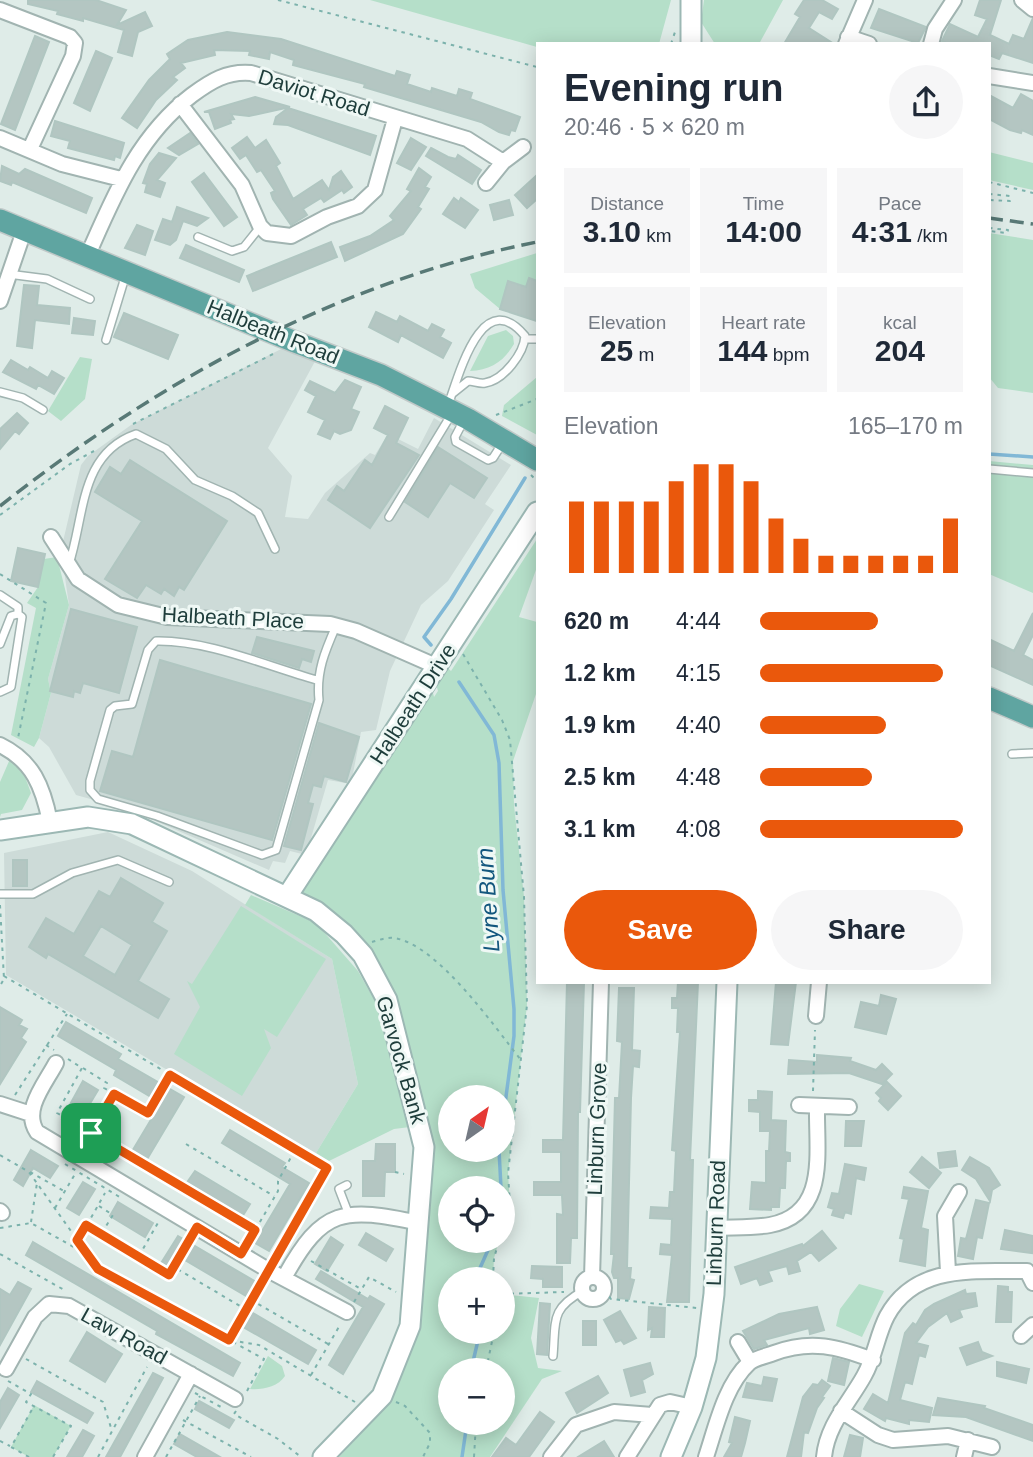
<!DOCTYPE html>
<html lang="en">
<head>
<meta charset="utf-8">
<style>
	body { margin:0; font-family:Helvetica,sans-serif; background:#f6f6f7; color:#1f2937; height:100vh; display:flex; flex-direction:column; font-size:26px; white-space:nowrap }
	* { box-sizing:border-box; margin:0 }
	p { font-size:23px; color:#747a83 }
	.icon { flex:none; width:38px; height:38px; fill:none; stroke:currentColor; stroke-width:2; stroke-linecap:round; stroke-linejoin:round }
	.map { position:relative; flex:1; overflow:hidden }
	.side { position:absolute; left:536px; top:42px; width:455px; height:942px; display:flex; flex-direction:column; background:#fff; border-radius:0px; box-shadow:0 4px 18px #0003 }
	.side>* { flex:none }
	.needle { width:46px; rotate:34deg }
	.tools { position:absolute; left:438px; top:1085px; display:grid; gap:14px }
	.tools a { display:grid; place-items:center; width:77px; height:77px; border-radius:50%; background:#fff; box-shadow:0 4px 18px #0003; font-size:35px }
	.pin { position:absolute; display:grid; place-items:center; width:60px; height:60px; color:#fff; margin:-30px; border-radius:14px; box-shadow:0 4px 10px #0006 }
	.round { display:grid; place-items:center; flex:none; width:74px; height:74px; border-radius:37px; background:#f6f6f7 }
	.summary { display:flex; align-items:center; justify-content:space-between; height:119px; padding:0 28px }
	h1 { font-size:38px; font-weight:700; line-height:52px }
	.stats { display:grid; grid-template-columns:repeat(3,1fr); gap:10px; height:119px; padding:7px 28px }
	.stats div { display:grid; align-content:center; border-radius:0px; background:#f6f6f7; text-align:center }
	.stats b { font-size:30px; font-weight:700 }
	.stats small { font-size:19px; font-weight:400 }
	.stats p { font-size:19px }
	.chart { height:196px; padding:14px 28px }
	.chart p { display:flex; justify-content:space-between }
	.chart svg { width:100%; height:126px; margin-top:7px; stroke:#ea580c; stroke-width:6 }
	.button { display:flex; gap:14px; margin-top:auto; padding:14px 28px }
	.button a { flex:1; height:80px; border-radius:42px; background:#ea580c; color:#fff; font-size:28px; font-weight:700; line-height:80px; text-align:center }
	.button a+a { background:#f6f6f7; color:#1f2937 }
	ul { padding:0 28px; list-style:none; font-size:23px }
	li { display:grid; grid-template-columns:112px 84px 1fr; align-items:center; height:52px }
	li i { height:18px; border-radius:9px; background:#ea580c }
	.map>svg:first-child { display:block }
	.built { fill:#cddbd8 }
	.green { fill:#b5dfc9; fill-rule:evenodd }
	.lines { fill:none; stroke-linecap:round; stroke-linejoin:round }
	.stream { stroke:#81b8d6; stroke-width:3.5 }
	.building { fill:#b4c6c2; stroke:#b0c6c1; stroke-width:2; fill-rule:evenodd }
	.lane-casing { stroke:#a1b4b1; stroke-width:10 }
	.street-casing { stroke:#a1b4b1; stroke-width:18 }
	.secondary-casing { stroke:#9cb8b4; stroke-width:23 }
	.primary-casing { stroke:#c0c9c8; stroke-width:24 }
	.path { stroke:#7cb2ac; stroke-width:2; stroke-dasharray:3.5 5; stroke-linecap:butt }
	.lane { stroke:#fff; stroke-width:7 }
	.street { stroke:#fff; stroke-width:14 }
	.secondary { stroke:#fff; stroke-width:19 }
	.primary { stroke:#5fa5a1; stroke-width:21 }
	.rail { stroke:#587976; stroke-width:3.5; stroke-dasharray:14 7; stroke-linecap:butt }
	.route-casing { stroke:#fff; stroke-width:14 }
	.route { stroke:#ea580c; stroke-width:9 }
	.labels { text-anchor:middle; stroke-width:6; stroke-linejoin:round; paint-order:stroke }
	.street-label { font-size:21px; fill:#1e3d3b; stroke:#eff8f5 }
	.water-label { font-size:23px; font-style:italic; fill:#13577e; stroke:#eff8f5 }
</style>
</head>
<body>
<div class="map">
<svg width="1033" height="1457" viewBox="0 0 1033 1457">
	<rect width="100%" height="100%" fill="#dfece8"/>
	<!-- built -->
	<path class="built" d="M295,342l25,10 -52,96 24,28 -7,41 23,2 17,-26 45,-40 5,2 13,-21 30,15 16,-31 77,47 -26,39 9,6 -46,71 -27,24 -31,66 -14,59 -15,2 -10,52 -23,-4 -22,75 -16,-4 -5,12 -12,-2 -4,9 -139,-60 -54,-15 -27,-48 -10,-9 12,-45 -3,-14 21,-74 -8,-55 20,-85 7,-9 43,-31z
		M108,832l84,39 140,88 26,125 -42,69 -79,-42 -231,-136 -2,-122z"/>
	<!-- green -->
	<path class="green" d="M370,0h301l-12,44h-122v3z
		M704,0h79l-24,44h-44l-14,-22z
		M989,152l44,11v27l-44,-10z
		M989,233l44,7v153l-35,-5 -9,-11z
		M537,253v28l-8,-3 -3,9 -18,-6 -8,28 -25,-21 -5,-14z
		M506,330l7,6 1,8c-10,17 -23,26 -44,27l18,-35z
		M80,357l12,2 -7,40 -24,22 -13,-10z
		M537,377v58l-35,-19 2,-11z
		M989,461l44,4v128l-44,-19z
		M537,539v28l-18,50 18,5v69l-24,70 1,44 10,92 3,108 -19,168 2,32 -8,27v-44h-52v53h49l-5,17 -1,21h-43v53h52v-38l37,4 -8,40 7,30 24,3 -20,8 -52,78h-151l42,-45 1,-16 28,-70 14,-179 -61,-192 -75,-60 144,-206 2,8 4,-6 -2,-7 12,-16 3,3zM450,1097h52v53h-52zM450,1370h52v53h-52z
		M57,557l12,48 -21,74 3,14 -12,45 -5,9 -23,-12 25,-127 -9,-5 11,-16 6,-28z
		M10,759l14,15 7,19 -9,17 -21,4 -1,3v-35z
		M251,895l65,28 42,48 22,39 30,117 -16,2 -65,32 -13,-8 42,-69 -26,-125 -87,-54z
		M241,906l85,53 -49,78 -13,-8 7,19 -29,48 -68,-42 26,-47 -13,-26 5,3z
		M859,1284l25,7 -22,46 -26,-11 4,-17z
		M268,1356l14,10 3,10c-7,11 -23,14 -35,13z
		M34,1405l37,21 -18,31h-24l-18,-10z"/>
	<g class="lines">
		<!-- stream -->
		<path class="stream" d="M989,454l44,3
			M431,645l-7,-8 27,-38 74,-121
			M459,682l35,53 5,28 4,127 11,119v27l-12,91
			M499,1150l2,38
			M502,1205v8
			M480,1279v-11l12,-27
			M471,1370l9,-38
			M462,1457l5,-34"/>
	</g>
	<!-- building -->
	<path class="building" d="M28,0h68l30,10 -9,15 28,-13 7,14 -14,6 -6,24 -14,-4 6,-22 -41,-12v3l-26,-7 1,-3 -30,-7z
		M804,0h18l16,9 -6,10 -13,-7 -10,16 25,16h-50l16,-27 -5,-3z
		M980,0h21l-11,35 19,9 4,-9 11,4 9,-21v45l-31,-10 -3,6 -10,-4v-11h-41l-6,-3 8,-17 28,13 9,-18 -12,-4z
		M879,9l47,18 -8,16 -47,-15z
		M227,32l54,7 114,37 2,-5 13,4 -3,9 24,8 1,-4 25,8 2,-7 13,4 -2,6 50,18 -5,14 -4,-1 -2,5 -10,-3 -18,-10 -117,-35 1,-3 -72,-19 1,-5 -24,-8 -1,7 -20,-4 1,-4 -36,-1 1,5 -34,8 4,5 -12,9 4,3 -21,20 -19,28 -15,-10 27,-38 21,-21 -3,-5 21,-14z
		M35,36l14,6 -34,88 -14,-6z
		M96,51l16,7 -22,53 -16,-8z
		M1021,94l12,7v34l-11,-5 -1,3 -11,-3 -21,-11v-24l24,13z
		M255,97l35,10 -41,9 -18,-2 3,5 -4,1 1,3 -16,6 -6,-17h-5z
		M288,108l88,28 -6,19 -82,-30 -14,-1 2,-7z
		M55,121l69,22 -4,15 -5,-2 -1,4 -46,-12 2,-7 -19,-5z
		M190,133l8,11 -19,11 -11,-7z
		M247,137l8,11 11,-8 14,23 -4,3 17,33 29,-19 7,10 4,-13 8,-6 11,16 -8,6 -2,-3 -18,12 -3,-4 -18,11 4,6 -16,10 -18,-26 -2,-6 4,-2 -14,-21 -4,2 -11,-17 -6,4 -8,-11z
		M411,138l15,9 -15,23 -14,-7z
		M431,148l17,9 8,2 2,-4 23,15 -9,14 -46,-28z
		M159,153l17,5 -19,22 8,3 -5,14 -15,-5 2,-8 -4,-1 7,-19z
		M2,166l17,8 6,-5 67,29 -6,15 -74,-31 -1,3 -11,-4z
		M419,168l12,9 -6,10 4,2 -11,18 3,2 -18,25 -58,27 -5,-14 30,-11 24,-16 -4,-4 21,-25 -4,-2z
		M204,173l33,44 -13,9 -32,-44z
		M537,175v24l-10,9 -12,-13z
		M454,198l5,4 2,-4 17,12 -13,18 -22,-14z
		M509,200l4,15 -19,5 -4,-15z
		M177,207l31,11 -11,8 -14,-5 -7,19 -6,5 -15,-5 8,-21 9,3z
		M137,225l16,6 -8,24 -20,-7z
		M331,242l6,15 -84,34 -6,-15z
		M186,245l58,25 -5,12 -59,-24z
		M529,278l8,3v40l-37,-12 8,-28 18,6z
		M24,285l15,1 -2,19 33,3 -1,16 -34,-4 -3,28 -15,-2z
		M376,312l21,10 3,-6 28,15 4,-7 12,6 -4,7 11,6 -8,15 -42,-23 -3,7 -29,-15z
		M124,313l54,22 -10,24 -54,-22z
		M74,318l21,3 -2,14 -21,-2z
		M11,360l17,10 2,-3 18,11 4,-7 12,7 -10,16 -16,-9 -2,4 -33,-17z
		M345,380l16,7 -10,22 8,3 -8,18 -11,4 -6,-3 -4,8 -12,-5 7,-14 -17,-8 8,-16 -11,-6 5,-9 25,12z
		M385,406l23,12 -12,25 23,12 -49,73 -42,-28 9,-14 7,5 21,-31 7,5 16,-30 -14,-7z
		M17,413l11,10 -9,11 -4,-3 -15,18v-20z
		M438,447l49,31 -13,20 -24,-15 -22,34 -23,-15z
		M130,460l97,61 -43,69 -5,-3 -5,9 -10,-7 -3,5 -15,-9 -9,13 -32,-19 37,-58 -47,-29 15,-25 11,7z
		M18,548l27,6 -7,33 -27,-6z
		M71,609l66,18 -18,66 -36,-10 -3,10 -6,-2 -1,6 -23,-6z
		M1033,613v22l-10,20 10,5v25l-44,-20v-26l25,12z
		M257,637l57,14 -3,11 -9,-3 -3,9 -47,-15z
		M160,660l151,44 -39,136 -172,-49 12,-40 21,6z
		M319,723l40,14 -13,45 -22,-6 -3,11 -8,-2 -5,18 5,1 -12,46 -17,-4z
		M13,860h14v26h-14z
		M121,878l42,25 -11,19 15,9 -29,50 31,18 -11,19 -110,-64 -2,4 -17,-11 17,-29 28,16 25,-43 11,6zM101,926l31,19 -17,30 -32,-19z
		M567,982h17l-4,130h-2l-1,126h-6l-1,25h-13v-49l6,1 -1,-20h-28v-13h27v-30h-18v-12h20z
		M678,982h20l-8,178h3l-4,142h-22l5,-47 -12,-1 1,-10 10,1 1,-26 -22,-1 1,-11 18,1 1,-16h4l2,-41 -4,-1 8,-118h-3l1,-24h-6v-10h5z
		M776,982h20l-8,63 -17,-1z
		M619,988h15l-2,62 8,1 -1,16 -6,-1 -2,32 -4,170h4l-1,11 4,1 -5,19 -11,-1v-20h-4l-2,-6 2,-18h-3l4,-156h4l3,-56 -5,-1z
		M881,995l15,4 -10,35 -31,-7 6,-25 18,4z
		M0,1007l22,13 -3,5 8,4 -6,9 5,4 -26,42z
		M66,1022l55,32 -3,5 66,38 -41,69 -15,-8 33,-55 -47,-28 2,-5 -58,-34z
		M817,1055l34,3 -1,3 26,9 6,-6 10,10 -10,10 -33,-11 -61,1 1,-14 28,2z
		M83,1081l15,9 -22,37 -14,-8z
		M887,1082l14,14 -13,14 -9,-9 2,-3 -5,-5z
		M758,1091l14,1 -1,28 15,1 -1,31 5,1v8h-4l-1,27h-5l-1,19h-8v3l-21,-1 2,-27 14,1v-32h3l1,-20h-10v-19l-11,-1v-11h9z
		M846,1121h18l-3,25h-16z
		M230,1130l55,33 -3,4 27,16 -40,68 -14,-8 35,-59 -68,-41z
		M376,1144h19v28h-10l-1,24h-21v-35h12z
		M31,1150l27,16 -8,12 -17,-10 -10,18 -9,-6z
		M955,1151l2,15 -17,2 -2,-15z
		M922,1157l19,16 -12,15 -19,-16z
		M970,1157l19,11 11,17 -8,5 -2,11 -14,-22 -14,-9z
		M845,1164l21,4 -2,12 -8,-2 -5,36 -6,-2 -2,6 -11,-3 2,-6 -6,-2 4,-14 7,1z
		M195,1171l55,33 -8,13 -56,-33z
		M83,1182l12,7 -16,26 -12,-7z
		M904,1187l24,4 -7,37 7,2 -3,36 -25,-5 4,-22 -4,-1 9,-39 -7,-1z
		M976,1200l13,3 -7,35 -5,-1 -4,22 -15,-3 3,-18 5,1z
		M118,1202l35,21 -8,14 -35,-21z
		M1005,1230l28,6 -1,17 -31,-4z
		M822,1231l14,17 -17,13 -8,-9 -14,9 3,10 -11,3 -2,-8 -19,5 4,10 -12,4 -3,-7 -16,6 -6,-17 67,-23 1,2z
		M366,1233l27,16 -7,12 -27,-16z
		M178,1236l78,46 -8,15 -70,-41 -12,18 -8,-6z
		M331,1237l12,8 -16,26 -12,-7z
		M33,1242l207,121 -7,13 -77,-42 1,-3 -131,-76z
		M532,1266l30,1v20h-19v-8l-12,-1z
		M321,1271l47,28 2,-3 14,8 -41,70 -14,-9 34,-58 -47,-28z
		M18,1282l13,7 -31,56v-56l10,6z
		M998,1286l10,1v5h4l-1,30h-15z
		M965,1290l1,4 9,-1 2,13 -18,4 3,7 -11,5 -4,-9 -19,14 -12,16 12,3 -3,11 -6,-2 -7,29 -7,-2 -5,18 32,8 -3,14 -20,-2v4l-23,-6 -1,3 -21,-12 9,-15 15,9 17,-70 8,-10 3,2 9,-15 9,-6z
		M540,1303l10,1 -3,51 -10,-1z
		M649,1307l16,1 -1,29h-13l1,-9 -4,2z
		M817,1307l7,23 -14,4 -1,-6 -45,12 3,5 -13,4 -11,-18 36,-17z
		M246,1309l70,41 -8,14 -70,-40z
		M620,1311l16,27 -12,6 -3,-4 -5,2 -12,-22z
		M583,1321h13v24h-13z
		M87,1332l35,22 -17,28 -35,-21z
		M978,1342l4,10 10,4 -25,9 -7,-17z
		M833,1358l16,4 -5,23 -16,-4z
		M997,1362l32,7 -3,14 -29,-7z
		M650,1363l3,11 -11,6 3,12 -14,4 -7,-26z
		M153,1373l10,5 -43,79h-14z
		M598,1376l10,17 -31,20 -11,-20z
		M764,1377l13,2 -5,22 -29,-4 4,-14 15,3z
		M822,1380l8,6 -8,11 2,1 -7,10 -9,25 -4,-1 -3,25h-14l16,-60 10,-13 5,1z
		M37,1381l56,32 -6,10 -56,-31z
		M8,1388l11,7 -19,33v-26z
		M938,1398l47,8 -1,2 49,17v16l-67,-24 -33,-2z
		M199,1401l35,19 -5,8 -34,-19z
		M540,1412l14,10 -25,35h-37l14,-19 10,7z
		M735,1417l15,4 -5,22 -4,14h-17l8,-14 -3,-1z
		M83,1430l11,6 -12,21h-15z
		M180,1434l40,23h-23l-23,-13z
		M850,1435l13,3 -3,19h-16z
		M604,1441l10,16h-36z"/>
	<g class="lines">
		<!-- lane casing -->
		<g class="lane-casing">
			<path id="lane" d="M198,237l34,14 12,-4 16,-20
				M8,274l39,5 43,20
				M525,339h12
				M106,340l20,-66
				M0,392l23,6 20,12
				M447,408c11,-29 34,-125 78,-72 -1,17 -21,44 -40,47 -6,1 -11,-2 -17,-2l-15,12
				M464,420l-9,17 1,5 32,18 5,-2 9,-14
				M989,469l44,4
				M389,517l62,-102
				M69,564c16,-48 10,-110 67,-130l30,15 29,31 37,16 26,17 17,36
				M0,595l18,12v7
				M0,644l11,-28 7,-2 4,3 -11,70 -11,5
				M317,680c-51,-14 -108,-40 -161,-39l-8,9 -16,54 -17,2 -5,4 -20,71v9l8,9 59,17 105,39 14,-5 43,-150c-3,-28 6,-49 17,-74
				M1012,754l21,-1
				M0,894h33l39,-21 46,-13 51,22
				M347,1185l-8,4 10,26
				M553,1356c3,-35 -3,-47 30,-65"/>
		</g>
		<!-- street casing -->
		<g class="street-casing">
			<path id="street" d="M1022,0l11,9
				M0,10l70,27 5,6 -2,13 -43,93
				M848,37l21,7
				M846,44l19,-44
				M931,44l4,-15 19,-29
				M989,76l44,7
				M180,104l62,81 18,41 7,7 24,3 36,-19 31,-11 17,-16 20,-71
				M0,138l62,26 59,15
				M486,183l17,-21 20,-15
				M87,257c27,-61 50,-120 105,-162 19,-14 35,-24 59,-22l216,66 36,23
				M0,301l24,-70
				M51,537l27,42 40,26 49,12 163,7 26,7 82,36
				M0,745c33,16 43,42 50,77
				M816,1016l3,-34
				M56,1063c-11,21 -34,47 -19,69l231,138 79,42
				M0,1104l31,10
				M799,1105l50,2
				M0,1211l2,2
				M715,1228c18,-1 38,0 55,-3 59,-11 46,-73 47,-119
				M948,1272l-3,-56 14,-24
				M592,1277l9,-295
				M582 1288a11 11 0 1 1 22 0a11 11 0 1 1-22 0Z
				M284,1278c39,-71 59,-71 136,-55
				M1021,1336l12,-11
				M738,1342l12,20
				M6,1369l29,-52 14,-13 20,2 166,93
				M841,1411l37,24 15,5 55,-4 44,11
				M145,1457l46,-83
				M551,1457l25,-32 38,-13 38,3
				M627,1457l33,-52 10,-3 22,5
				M706,1457c10,-30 19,-72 43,-94 6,-5 17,-7 25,-10 37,-14 64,-6 99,7
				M824,1457c3,-32 25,-54 40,-81 11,-19 13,-41 23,-60 29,-53 89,-44 140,-45l6,12
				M964,1457l4,-17"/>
		</g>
		<!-- secondary casing -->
		<g class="secondary-casing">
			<path id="secondary" d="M691,0v44
				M0,830l88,-13 44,7 184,87 28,23 19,21 24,45 37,147 -14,179 -28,70 -59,61
				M288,895l249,-383
				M671,1457l21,-50 14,-49 8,-64 13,-312"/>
		</g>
		<!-- primary casing -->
		<g class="primary-casing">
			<path id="primary" d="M0,220l295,122 86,33 87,44 69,41
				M989,698l44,19"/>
		</g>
		<!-- path -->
		<path class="path" d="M278,0l259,67
			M671,44l4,-12
			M989,182l44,11
			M989,194l21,2v5l-21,-1
			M989,228l19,2 -1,3 -18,-2
			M496,415l41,-16
			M133,424l142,-71
			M531,475l6,6v11
			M0,515l70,-51 24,-13
			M0,574l46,29 -28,135
			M463,654l39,66 8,20 14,157 3,108 -19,168 2,32 -8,27
			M0,905l4,74 -4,7
			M372,942c7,-2 15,-5 22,-4 43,6 100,88 127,122
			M4,976l323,192 -51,89
			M46,1045l8,5
			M68,1059l14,9 -25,45 198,117
			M83,1068l24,15 -3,5 44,25 22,-37
			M813,1091l2,-61
			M15,1095l52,-81
			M92,1132l22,-37
			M186,1144l88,52
			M0,1155l29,17 69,97 130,71
			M65,1164l58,35
			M30,1172l34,19
			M395,1172l9,2
			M99,1206l14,9 -12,19
			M55,1208l20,-34
			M31,1222l6,-39
			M87,1225l18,-32
			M0,1228l31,-5 57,32
			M77,1239l9,-14 83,50 5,-8 71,42
			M247,1244l31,-53v-10l17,-31
			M0,1254l66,37
			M139,1256l20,-35
			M311,1261l50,28
			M174,1266l17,-28
			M493,1279l1,-21 5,-17
			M261,1283l-32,57 30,5 96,57
			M604,1290l7,9 86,9
			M502,1294l62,-2
			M251,1300l77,44
			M354,1302l15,-25 27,15
			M233,1342l31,17 -17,32
			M26,1359l77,43 9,29
			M486,1370l8,-38
			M311,1375l29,-50
			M8,1381l23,13 -5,8 45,24 -18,31
			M195,1393l26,14
			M396,1402l9,4 25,27v10l-7,14
			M236,1411l-2,3 44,25 23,18
			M183,1420l68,37
			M0,1441l10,5
			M29,1457l-18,-10 23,-41
			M98,1457l49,-90
			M166,1457l34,-61
			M474,1457l2,-34"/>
		<!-- lane -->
		<use href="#lane" class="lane"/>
		<!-- street -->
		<use href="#street" class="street"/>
		<!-- secondary -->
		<use href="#secondary" class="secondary"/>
		<!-- primary -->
		<use href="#primary" class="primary"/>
		<!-- rail -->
		<path class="rail" d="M989,218l44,6
			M0,506c159,-125 337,-224 537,-264"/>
	</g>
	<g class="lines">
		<!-- route casing -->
		<g class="route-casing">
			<path id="route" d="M170,1075l157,93 -98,172 -131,-71 -21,-29 9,-15 83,50 28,-48 44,27 14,-24 -164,-97 23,-39 34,19z"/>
		</g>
		<!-- route -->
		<use href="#route" class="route"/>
	</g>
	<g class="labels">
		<!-- street labels -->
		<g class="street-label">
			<text transform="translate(314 93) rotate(17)" y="7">Daviot Road</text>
			<text transform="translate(273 332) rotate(22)" y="7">Halbeath Road</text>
			<text transform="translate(233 618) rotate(3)" y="7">Halbeath Place</text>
			<text transform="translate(413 704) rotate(-57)" y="7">Halbeath Drive</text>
			<text transform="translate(401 1060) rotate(74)" y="7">Garvock Bank</text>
			<text transform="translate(597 1129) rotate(-88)" y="7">Linburn Grove</text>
			<text transform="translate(716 1223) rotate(-88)" y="7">Linburn Road</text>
			<text transform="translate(124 1336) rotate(29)" y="7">Law Road</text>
		</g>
		<!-- water labels -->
		<g class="water-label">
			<text transform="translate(488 900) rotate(-94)" y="8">Lyne Burn</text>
		</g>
	</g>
</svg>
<div class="tools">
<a><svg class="needle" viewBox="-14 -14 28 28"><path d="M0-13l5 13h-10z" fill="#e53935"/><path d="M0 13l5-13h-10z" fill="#747a83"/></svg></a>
<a><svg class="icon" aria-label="locate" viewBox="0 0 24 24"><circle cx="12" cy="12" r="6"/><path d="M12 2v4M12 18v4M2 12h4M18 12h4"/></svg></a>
<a>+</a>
<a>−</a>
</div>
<div class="pin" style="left:91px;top:1133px;background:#1e9e55"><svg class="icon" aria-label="arrive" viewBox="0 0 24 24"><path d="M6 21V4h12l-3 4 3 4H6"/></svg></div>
<section class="side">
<div class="summary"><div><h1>Evening run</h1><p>20:46 · 5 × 620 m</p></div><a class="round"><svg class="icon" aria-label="share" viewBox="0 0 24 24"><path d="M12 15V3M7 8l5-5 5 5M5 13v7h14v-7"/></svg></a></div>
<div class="stats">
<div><p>Distance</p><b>3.10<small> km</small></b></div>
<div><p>Time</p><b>14:00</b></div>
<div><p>Pace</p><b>4:31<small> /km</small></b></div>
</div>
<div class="stats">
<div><p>Elevation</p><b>25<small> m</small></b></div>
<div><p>Heart rate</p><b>144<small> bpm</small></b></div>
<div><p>kcal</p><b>204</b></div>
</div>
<div class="chart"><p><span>Elevation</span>165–170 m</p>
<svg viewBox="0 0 160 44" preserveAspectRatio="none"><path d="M5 44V19M15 44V19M25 44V19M35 44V19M45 44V12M55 44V6M65 44V6M75 44V12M85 44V25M95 44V32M105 44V38M115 44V38M125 44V38M135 44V38M145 44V38M155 44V25"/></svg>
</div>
<ul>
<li><b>620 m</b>4:44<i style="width:58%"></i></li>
<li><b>1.2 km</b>4:15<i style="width:90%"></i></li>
<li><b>1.9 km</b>4:40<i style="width:62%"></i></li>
<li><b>2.5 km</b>4:48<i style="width:55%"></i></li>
<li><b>3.1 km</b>4:08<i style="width:100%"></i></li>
</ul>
<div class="button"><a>Save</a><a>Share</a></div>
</section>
</div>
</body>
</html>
